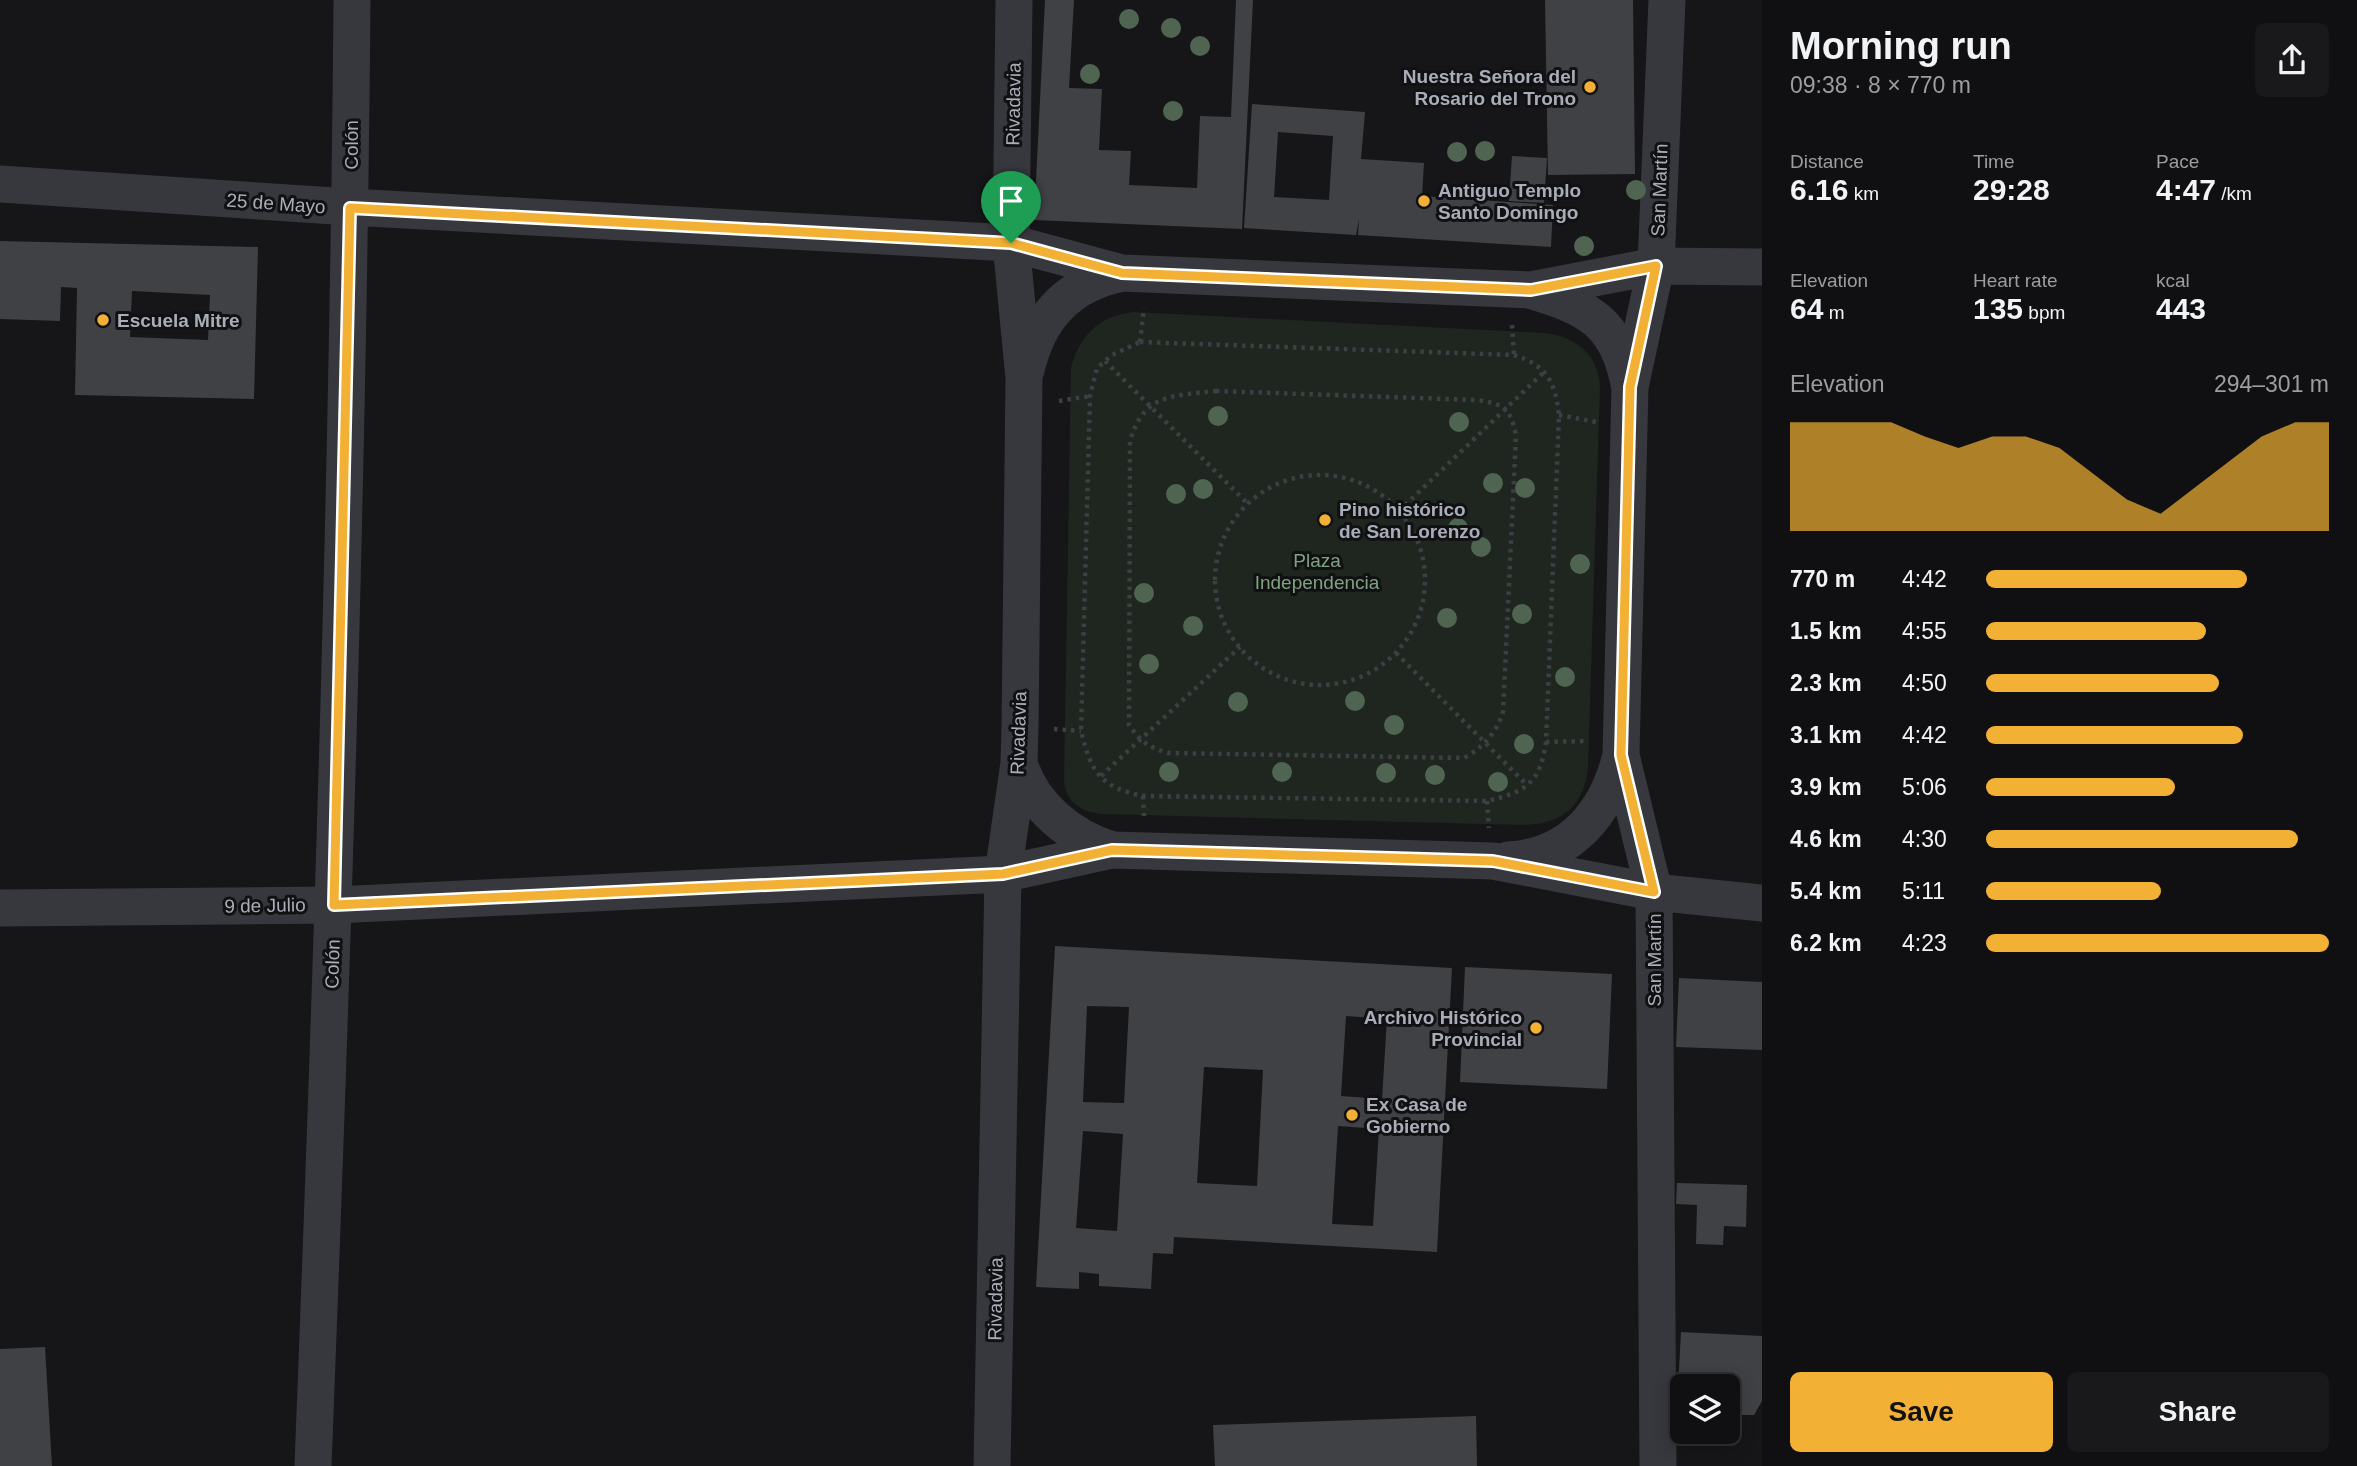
<!DOCTYPE html>
<html lang="en">
<head>
<meta charset="utf-8">
<style>
	body { margin:0; font-family:Helvetica,sans-serif; background:#19191b; color:#f1f3f6; height:100vh; display:flex; flex-direction:column; font-size:26px; white-space:nowrap }
	* { box-sizing:border-box; margin:0 }
	p { font-size:23px; color:#9c9d9f }
	.icon { flex:none; width:38px; height:38px; fill:none; stroke:currentColor; stroke-width:2; stroke-linecap:round; stroke-linejoin:round }
	.map { position:relative; flex:1; overflow:hidden }
	.details { display:flex; flex-direction:column; background:#101012; width:595px }
	.details>* { flex:none }
	.tools { position:absolute; left:1670px; top:1374px; display:grid; gap:14px }
	.tools a { display:grid; place-items:center; width:70px; height:70px; border-radius:10px; background:#101012; box-shadow:0 4px 18px #0003,0 0 0 2px #303032; font-size:35px }
	.pin { position:absolute; display:grid; place-items:center; width:60px; height:60px; color:#fff; margin:-72px -30px; border-radius:50% 50% 50% 0; rotate:-45deg; box-shadow:0 0 7px #0007 }
	.pin .icon { rotate:45deg }
	.round { display:grid; place-items:center; flex:none; width:74px; height:74px; border-radius:10px; background:#19191b }
	.head { display:flex; align-items:center; justify-content:space-between; height:119px; padding:0 28px }
	h1 { font-size:38px; font-weight:700; line-height:52px }
	.metrics { display:grid; grid-template-columns:repeat(3,1fr); gap:10px; height:119px; padding:7px 28px }
	.metrics div { display:grid; align-content:center }
	.metrics b { font-size:30px; font-weight:700 }
	.metrics small { font-size:19px; font-weight:400 }
	.metrics p { font-size:19px }
	.chart { height:196px; padding:14px 28px }
	.chart p { display:flex; justify-content:space-between }
	.chart svg { width:100%; height:126px; margin-top:7px; fill:#f2b134; opacity:.7 }
	.cta { display:flex; gap:14px; margin-top:auto; padding:14px 28px }
	.cta a { flex:1; height:80px; border-radius:10px; background:#f2b134; color:#111; font-size:28px; font-weight:700; line-height:80px; text-align:center }
	.cta a+a { background:#19191b; color:#f1f3f6 }
	ul { padding:0 28px; list-style:none; font-size:23px }
	li { display:grid; grid-template-columns:112px 84px 1fr; align-items:center; height:52px }
	li i { height:18px; border-radius:9px; background:#f2b134 }
	main { display:flex; flex:1; min-height:0 }
	.map>svg:first-child { display:block }
	.green { fill:#1e261f }
	.building { fill:#404145; fill-rule:evenodd }
	.lines { fill:none; stroke-linecap:round; stroke-linejoin:round }
	.path { stroke:#3d3f44; stroke-width:4.5; stroke-dasharray:3.5 5; stroke-linecap:butt }
	.street { stroke:#37383d; stroke-width:37 }
	.tree { fill:#506452 }
	.route-casing { stroke:#fff; stroke-width:14 }
	.route { stroke:#f2b134; stroke-width:9 }
	.poi-dot { fill:#f2b134; stroke:#111113; stroke-width:2.5 }
	.labels { text-anchor:middle; stroke-width:6; stroke-linejoin:round; paint-order:stroke }
	.poi-label { font-size:19px; font-weight:bold; fill:#a8adb8; stroke:#111113; text-anchor:start }
	.street-label { font-size:19px; fill:#a8adb8; stroke:#111113 }
	.park-label { font-size:19px; fill:#7fa381; stroke:#111113 }
</style>
</head>
<body>
<main>
<div class="map">
<svg width="1762" height="1466" viewBox="0 0 1762 1466">
	<rect width="100%" height="100%" fill="#161618"/>
	<!-- green -->
	<path class="green" d="M1133,312l411,21c31,3 54,21 56,53l-12,382c-4,38 -26,56 -64,57l-423,-11c-20,-2 -35,-12 -37,-33l7,-413c8,-32 28,-52 62,-56z"/>
	<!-- building -->
	<path class="building" d="M1045,0h29l-5,88 33,1 -3,61 32,1 -2,34 68,3 3,-72 31,1 5,-117h17l-11,229 -208,-9z
		M1545,0h88l2,174 -87,1z
		M1252,104l113,8 -4,47 63,4 -2,33 131,9 -2,42 -193,-12 1,-16 -3,16 -112,-7zM1278,132l55,4 -4,64 -55,-3z
		M1512,156l35,2 -3,45 -35,-2z
		M0,241l258,6 -4,152 -179,-4 2,-107 -16,-1 -1,34 -60,-2zM132,291l78,4 -2,45 -78,-3z
		M1055,946l397,22 -15,284 -263,-15 -1,17 -20,-1 -2,36 -52,-3v-12l-20,-2v17l-43,-2zM1087,1006l42,1 -5,96 -41,-1zM1346,1016l41,3 -5,80 -41,-3zM1204,1067l59,3 -6,116 -60,-3zM1338,1126l41,3 -6,97 -41,-2zM1083,1131l40,3 -6,97 -41,-3z
		M1465,967l147,7 -5,115 -147,-7z
		M1679,978l83,4v68l-86,-3z
		M1677,1183l70,2 -1,42 -22,-1 -1,19 -27,-1 1,-39 -21,-1z
		M1681,1332l81,4v65l-8,14h-27v-29h-45v7l-4,-4z
		M45,1347l7,119h-52v-117z
		M1476,1416l1,50h-262l-2,-41z"/>
	<g class="lines">
		<!-- path -->
		<path class="path" d="M1512,325l2,30
			M1140,342l374,13c33,11 41,26 45,60l-13,327c-6,42 -21,50 -59,59l-344,-5c-43,-9 -52,-24 -62,-65l9,-335 7,-28 15,-13z
			M1140,342l4,-34
			M1105,361l142,142
			M1216,391l260,9c28,4 34,7 40,35l-13,277c-7,22 -20,35 -39,46l-296,-5c-20,-6 -27,-11 -39,-28l1,-284c14,-48 43,-45 86,-50z
			M1059,401l31,-5
			M1559,415l37,7
			M1215 580a105 105 0 1 1 210 0a105 105 0 1 1-210 0Z
			M1399,511l145,-139
			M1396,653l131,132
			M1054,729l27,2
			M1546,742l41,-1
			M1101,776l139,-129
			M1143,796l1,20
			M1487,801l2,27"/>
		<!-- street -->
		<path class="street" d="M0,184l350,23 661,36 111,30 409,17 125,-24 106,1
			M1532,291c56,16 86,32 97,93
			M1026,370c12,-53 42,-86 96,-97
			M1019,763c13,43 51,74 93,87
			M1508,860c63,-3 99,-47 113,-105
			M0,908l334,-3 669,-31 109,-24 381,11 161,31 108,11
			M313,1466c19,-489 35,-977 39,-1466
			M992,1466l11,-592 16,-111 1,-36 4,-349 -13,-135 3,-243
			M1658,1466l-4,-574 -33,-137 9,-368 26,-121 11,-266"/>
	</g>
	<!-- trees -->
	<g class="tree">
		<circle cx="1129" cy="19" r="10"/>
		<circle cx="1171" cy="28" r="10"/>
		<circle cx="1200" cy="46" r="10"/>
		<circle cx="1090" cy="74" r="10"/>
		<circle cx="1173" cy="111" r="10"/>
		<circle cx="1485" cy="151" r="10"/>
		<circle cx="1457" cy="152" r="10"/>
		<circle cx="1636" cy="190" r="10"/>
		<circle cx="1584" cy="246" r="10"/>
		<circle cx="1218" cy="416" r="10"/>
		<circle cx="1459" cy="422" r="10"/>
		<circle cx="1493" cy="483" r="10"/>
		<circle cx="1525" cy="488" r="10"/>
		<circle cx="1203" cy="489" r="10"/>
		<circle cx="1176" cy="494" r="10"/>
		<circle cx="1458" cy="528" r="10"/>
		<circle cx="1481" cy="547" r="10"/>
		<circle cx="1580" cy="564" r="10"/>
		<circle cx="1144" cy="593" r="10"/>
		<circle cx="1522" cy="614" r="10"/>
		<circle cx="1447" cy="618" r="10"/>
		<circle cx="1193" cy="626" r="10"/>
		<circle cx="1149" cy="664" r="10"/>
		<circle cx="1565" cy="677" r="10"/>
		<circle cx="1355" cy="701" r="10"/>
		<circle cx="1238" cy="702" r="10"/>
		<circle cx="1394" cy="725" r="10"/>
		<circle cx="1524" cy="744" r="10"/>
		<circle cx="1169" cy="772" r="10"/>
		<circle cx="1282" cy="772" r="10"/>
		<circle cx="1386" cy="773" r="10"/>
		<circle cx="1435" cy="775" r="10"/>
		<circle cx="1498" cy="782" r="10"/>
	</g>
	<g class="lines">
		<!-- route casing -->
		<g class="route-casing">
			<path id="route" d="M350,208l661,35 111,30 409,17 125,-24 -26,121 -9,368 33,137 -161,-31 -381,-11 -109,24 -669,31z"/>
		</g>
		<!-- route -->
		<use href="#route" class="route"/>
	</g>
	<!-- markers -->
	<g class="poi-dot">
		<circle cx="1590" cy="87" r="7"/>
		<circle cx="1424" cy="201" r="7"/>
		<circle cx="103" cy="320" r="7"/>
		<circle cx="1325" cy="520" r="7"/>
		<circle cx="1536" cy="1028" r="7"/>
		<circle cx="1352" cy="1115" r="7"/>
	</g>
	<g class="labels">
		<!-- poi labels -->
		<g class="poi-label">
			<text x="1576" y="83" text-anchor="end">Nuestra Señora del<tspan x="1576" dy="22">Rosario del Trono</tspan></text>
			<text x="1438" y="197">Antiguo Templo<tspan x="1438" dy="22">Santo Domingo</tspan></text>
			<text x="117" y="327">Escuela Mitre</text>
			<text x="1339" y="516">Pino histórico<tspan x="1339" dy="22">de San Lorenzo</tspan></text>
			<text x="1522" y="1024" text-anchor="end">Archivo Histórico<tspan x="1522" dy="22">Provincial</tspan></text>
			<text x="1366" y="1111">Ex Casa de<tspan x="1366" dy="22">Gobierno</tspan></text>
		</g>
		<!-- street labels -->
		<g class="street-label">
			<text transform="translate(1013 104) rotate(-89)" y="7">Rivadavia</text>
			<text transform="translate(351 145) rotate(-90)" y="7">Colón</text>
			<text transform="translate(1659 190) rotate(-88)" y="7">San Martín</text>
			<text transform="translate(276 203) rotate(4)" y="7">25 de Mayo</text>
			<text transform="translate(1018 733) rotate(-88)" y="7">Rivadavia</text>
			<text transform="translate(265 905) rotate(-1)" y="7">9 de Julio</text>
			<text transform="translate(1654 960) rotate(-90)" y="7">San Martín</text>
			<text transform="translate(332 964) rotate(-88)" y="7">Colón</text>
			<text transform="translate(995 1299) rotate(-89)" y="7">Rivadavia</text>
		</g>
		<!-- park labels -->
		<g class="park-label">
			<text x="1317" y="567">Plaza<tspan x="1317" dy="22">Independencia</tspan></text>
		</g>
	</g>
</svg>
<div class="tools">
<a><svg class="icon" aria-label="layers" viewBox="0 0 24 24"><path d="M12 4l9 5-9 5-9-5zM3 14l9 5 9-5"/></svg></a>
</div>
<div class="pin" style="left:1011px;top:243px;background:#1e9e55"><svg class="icon" aria-label="arrive" viewBox="0 0 24 24"><path d="M6 21V4h12l-3 4 3 4H6"/></svg></div>
</div>
<section class="details">
<div class="head"><div><h1>Morning run</h1><p>09:38 · 8 × 770 m</p></div><a class="round"><svg class="icon" aria-label="share" viewBox="0 0 24 24"><path d="M12 15V3M7 8l5-5 5 5M5 13v7h14v-7"/></svg></a></div>
<div class="metrics">
<div><p>Distance</p><b>6.16<small> km</small></b></div>
<div><p>Time</p><b>29:28</b></div>
<div><p>Pace</p><b>4:47<small> /km</small></b></div>
</div>
<div class="metrics">
<div><p>Elevation</p><b>64<small> m</small></b></div>
<div><p>Heart rate</p><b>135<small> bpm</small></b></div>
<div><p>kcal</p><b>443</b></div>
</div>
<div class="chart"><p><span>Elevation</span>294–301 m</p>
<svg viewBox="0 0 160 44" preserveAspectRatio="none"><path d="M0 44V6L10 6L20 6L30 6L40 11L50 15L60 11L70 11L80 15L90 24L100 33L110 38L120 29L130 20L140 11L150 6L160 6V44z"/></svg>
</div>
<ul>
<li><b>770 m</b>4:42<i style="width:76%"></i></li>
<li><b>1.5 km</b>4:55<i style="width:64%"></i></li>
<li><b>2.3 km</b>4:50<i style="width:68%"></i></li>
<li><b>3.1 km</b>4:42<i style="width:75%"></i></li>
<li><b>3.9 km</b>5:06<i style="width:55%"></i></li>
<li><b>4.6 km</b>4:30<i style="width:91%"></i></li>
<li><b>5.4 km</b>5:11<i style="width:51%"></i></li>
<li><b>6.2 km</b>4:23<i style="width:100%"></i></li>
</ul>
<div class="cta"><a>Save</a><a>Share</a></div>
</section>
</main>
</body>
</html>
